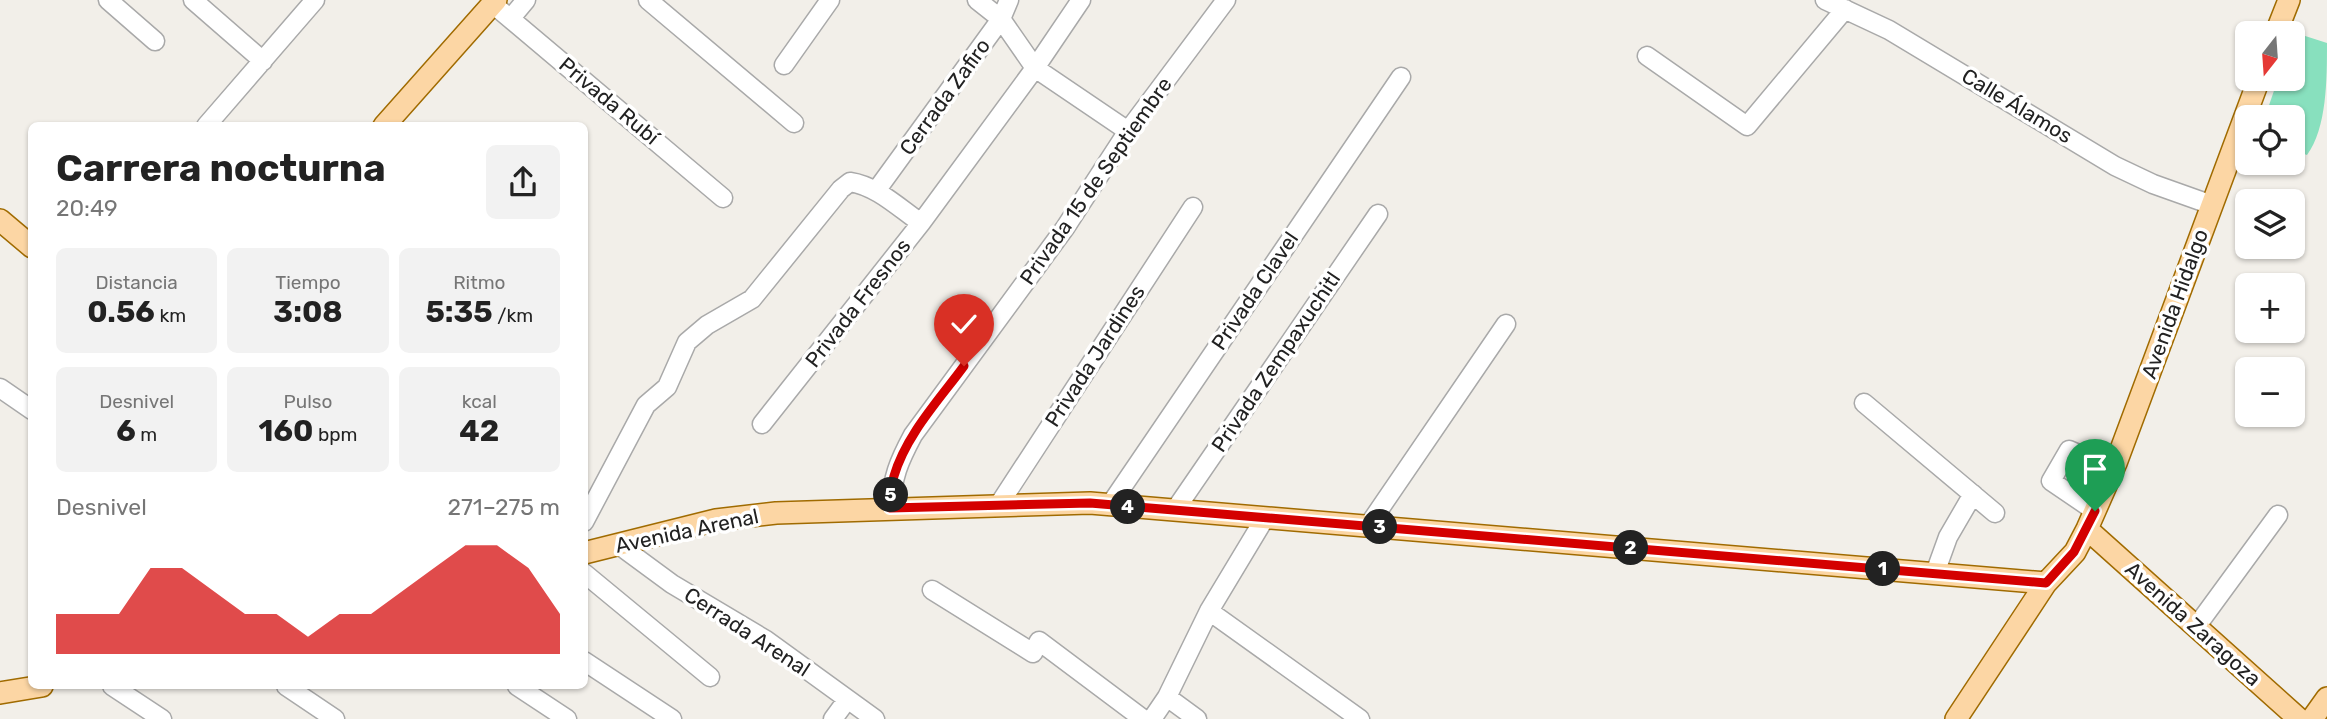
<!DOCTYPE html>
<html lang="es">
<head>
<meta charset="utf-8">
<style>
	body { margin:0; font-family:Rubik,sans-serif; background:#f2f2f2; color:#222; height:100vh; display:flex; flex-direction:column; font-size:26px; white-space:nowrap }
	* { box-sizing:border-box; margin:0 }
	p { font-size:23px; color:#767676 }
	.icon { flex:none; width:38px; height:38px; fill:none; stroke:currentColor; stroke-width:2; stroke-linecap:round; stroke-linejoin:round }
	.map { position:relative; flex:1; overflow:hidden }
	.side { position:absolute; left:28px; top:122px; width:560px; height:567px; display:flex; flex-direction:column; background:#fff; border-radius:10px; box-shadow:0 2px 5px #0004 }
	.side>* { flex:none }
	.needle { width:46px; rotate:197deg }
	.controls { position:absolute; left:2235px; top:21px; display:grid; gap:14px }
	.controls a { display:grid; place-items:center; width:70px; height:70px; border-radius:10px; background:#fff; box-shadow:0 2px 5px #0004; font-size:35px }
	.pin { position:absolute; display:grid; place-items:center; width:60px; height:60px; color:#fff; margin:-72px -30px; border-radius:50% 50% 50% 0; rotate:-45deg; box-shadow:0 0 7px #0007 }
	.pin .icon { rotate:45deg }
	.km { position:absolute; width:35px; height:35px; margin:-18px; border-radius:50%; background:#222; color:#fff; font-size:19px; line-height:35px; text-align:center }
	.round { display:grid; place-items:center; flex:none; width:74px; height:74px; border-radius:10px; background:#f2f2f2 }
	.summary { display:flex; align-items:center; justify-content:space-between; height:119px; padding:0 28px }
	h1 { font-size:38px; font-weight:700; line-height:52px }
	.metrics { display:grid; grid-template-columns:repeat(3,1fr); gap:10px; height:119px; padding:7px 28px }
	.metrics div { display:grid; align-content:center; border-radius:10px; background:#f2f2f2; text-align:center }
	.metrics b { font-size:30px; font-weight:700 }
	.metrics small { font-size:19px; font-weight:400 }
	.metrics p { font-size:19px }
	.chart { height:196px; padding:14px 28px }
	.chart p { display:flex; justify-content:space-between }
	.chart svg { width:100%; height:126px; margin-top:7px; fill:#d40000; opacity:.7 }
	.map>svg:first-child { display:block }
	.pitch { fill:#88e0be }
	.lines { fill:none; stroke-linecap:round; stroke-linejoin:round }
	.minor-casing { stroke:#a9a9a9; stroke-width:21 }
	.major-casing { stroke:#a06b00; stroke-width:24 }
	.minor { stroke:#fff; stroke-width:18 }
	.major { stroke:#fcd6a4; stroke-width:21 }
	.route-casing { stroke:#fff; stroke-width:14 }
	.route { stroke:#d40000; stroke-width:9 }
	.labels { text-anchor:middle; stroke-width:7; stroke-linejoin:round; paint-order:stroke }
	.street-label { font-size:21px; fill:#222; stroke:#fff }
</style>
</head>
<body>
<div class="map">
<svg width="2327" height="719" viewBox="0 0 2327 719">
	<rect width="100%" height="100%" fill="#f2efe9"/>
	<!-- pitch -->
	<path class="pitch" d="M2299,34l28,9c0,36 0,85 -20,112l-14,-5 -1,-33h-27l13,-38h14l1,-37z"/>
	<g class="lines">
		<!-- minor casing -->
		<g class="minor-casing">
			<path id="minor" d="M108,0l47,41
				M193,0l70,61
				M648,0l146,123
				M977,0l24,19 34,49 93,63
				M1825,0l64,30 226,136 38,18 59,21
				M494,5l229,193
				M511,18l15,-18
				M1647,56l100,70 98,-117
				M784,65l46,-65
				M206,126l109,-126
				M876,191l125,-172 8,-19
				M0,388l32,22
				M1864,403l131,110
				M762,424l159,-201 114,-155 46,-68
				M1110,505l291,-428
				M998,506l195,-299
				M890,508c3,-32 8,-45 23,-73l152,-207 63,-97 98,-131
				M1175,510l203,-296
				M2095,511l-44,-30 18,-31 44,19
				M584,522l62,-117 21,-18 20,-45 20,-17 45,-26 89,-110 9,-7c27,4 49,26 71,41
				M1368,526l138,-202
				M619,545l53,39 94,56 109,79
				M584,573l126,104
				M1935,573l13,-36 25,-43
				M932,590l101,63 6,-12 104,78
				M1209,611l151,108
				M2196,627l82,-112
				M584,661l88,58
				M112,686l50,33
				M286,686l49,33
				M517,686l50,33
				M1167,697l30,22
				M833,719l14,-19
				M1152,719l15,-22 42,-86 56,-93"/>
		</g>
		<!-- major casing -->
		<g class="major-casing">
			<path id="major" d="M2276,33l13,-33
				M384,126l112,-126
				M0,220l32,27
				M2087,529l212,190
				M584,553l132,-33 60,-7 314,-10 956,80
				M0,693l42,-7
				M1956,719l90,-136 29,-31 12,-23 29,-66 143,-384
				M2312,719l15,-21"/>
		</g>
		<!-- minor -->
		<use href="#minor" class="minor"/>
		<!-- major -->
		<use href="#major" class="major"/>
	</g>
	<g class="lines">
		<!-- route casing -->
		<g class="route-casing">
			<path id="route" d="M964,366c-25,34 -58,69 -70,110 -3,10 -3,22 -4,32l200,-5 956,80 28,-31 21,-41"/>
		</g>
		<!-- route -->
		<use href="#route" class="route"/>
	</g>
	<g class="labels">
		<!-- street labels -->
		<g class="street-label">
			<text transform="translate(945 97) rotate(-54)" y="7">Cerrada Zafiro</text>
			<text transform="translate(609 101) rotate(40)" y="7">Privada Rubí</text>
			<text transform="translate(2017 106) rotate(31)" y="7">Calle Álamos</text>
			<text transform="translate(1096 181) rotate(-55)" y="7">Privada 15 de Septiembre</text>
			<text transform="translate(1255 291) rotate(-56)" y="7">Privada Clavel</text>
			<text transform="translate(858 303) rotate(-52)" y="7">Privada Fresnos</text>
			<text transform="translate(2175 304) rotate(-70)" y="7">Avenida Hidalgo</text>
			<text transform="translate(1095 356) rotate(-57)" y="7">Privada Jardines</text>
			<text transform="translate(1276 362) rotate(-56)" y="7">Privada Zempaxuchitl</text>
			<text transform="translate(687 531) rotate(-12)" y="7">Avenida Arenal</text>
			<text transform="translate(2193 624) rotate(42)" y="7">Avenida Zaragoza</text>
			<text transform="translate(747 632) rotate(33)" y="7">Cerrada Arenal</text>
		</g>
	</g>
</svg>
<div class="controls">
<a><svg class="needle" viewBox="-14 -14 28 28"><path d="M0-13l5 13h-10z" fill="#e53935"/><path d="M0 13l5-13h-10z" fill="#767676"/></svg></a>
<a><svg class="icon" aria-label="locate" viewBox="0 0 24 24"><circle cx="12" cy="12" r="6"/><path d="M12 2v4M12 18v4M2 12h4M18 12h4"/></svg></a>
<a><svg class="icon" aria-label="layers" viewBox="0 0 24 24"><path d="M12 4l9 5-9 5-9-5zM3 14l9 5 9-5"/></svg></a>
<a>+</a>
<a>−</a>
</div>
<div class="pin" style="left:2095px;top:511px;background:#1e9e55"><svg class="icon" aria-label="arrive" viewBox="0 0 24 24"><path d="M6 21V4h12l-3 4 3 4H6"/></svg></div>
<div class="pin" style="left:964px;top:366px;background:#d93025"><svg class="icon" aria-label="check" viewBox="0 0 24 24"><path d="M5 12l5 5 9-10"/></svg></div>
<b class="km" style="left:1883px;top:569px">1</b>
<b class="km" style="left:1631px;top:548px">2</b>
<b class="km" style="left:1380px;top:527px">3</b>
<b class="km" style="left:1128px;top:507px">4</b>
<b class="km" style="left:891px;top:495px">5</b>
<section class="side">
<div class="summary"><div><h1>Carrera nocturna</h1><p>20:49</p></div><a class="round"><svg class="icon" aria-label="share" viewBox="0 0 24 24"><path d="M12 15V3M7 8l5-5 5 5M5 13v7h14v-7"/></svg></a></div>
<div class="metrics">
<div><p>Distancia</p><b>0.56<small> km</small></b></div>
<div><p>Tiempo</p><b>3:08</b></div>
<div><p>Ritmo</p><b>5:35<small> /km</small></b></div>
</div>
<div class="metrics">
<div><p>Desnivel</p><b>6<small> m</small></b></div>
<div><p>Pulso</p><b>160<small> bpm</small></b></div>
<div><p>kcal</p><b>42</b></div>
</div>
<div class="chart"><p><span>Desnivel</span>271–275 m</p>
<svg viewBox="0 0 160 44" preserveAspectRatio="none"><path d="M0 44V30L10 30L20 30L30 14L40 14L50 22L60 30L70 30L80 38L90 30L100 30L110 22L120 14L130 6L140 6L150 14L160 30V44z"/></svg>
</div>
</section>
</div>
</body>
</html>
